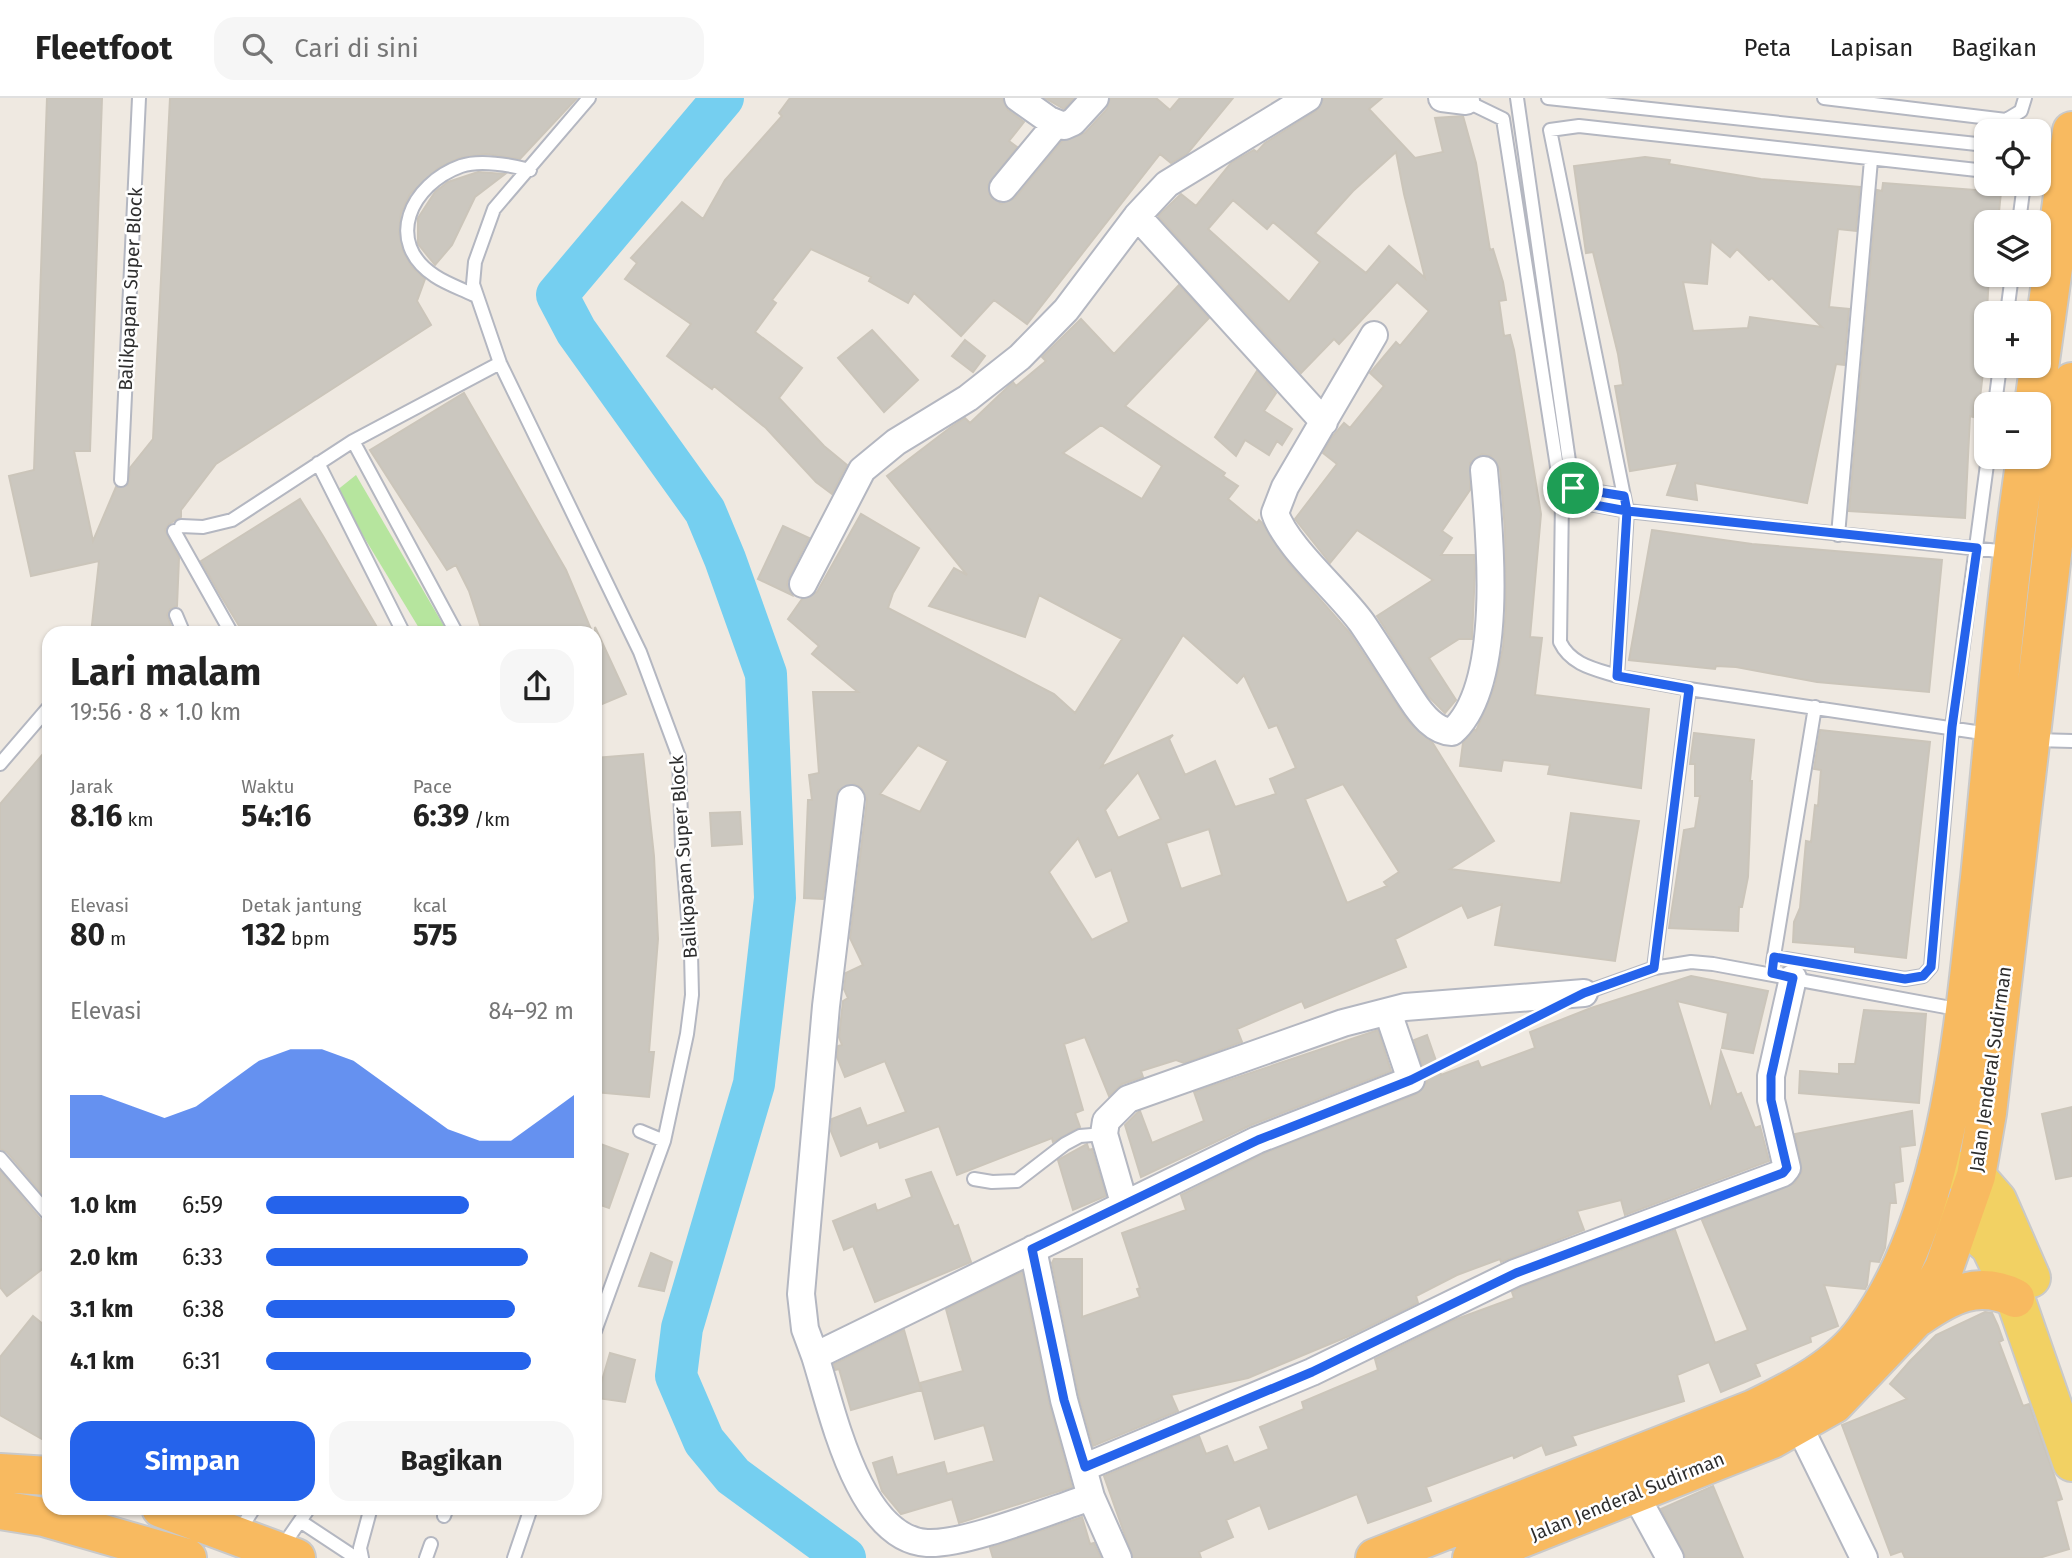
<!DOCTYPE html>
<html lang="id">
<head>
<meta charset="utf-8">
<style>
	body { margin:0; font-family:"Fira Sans",sans-serif; background:#f6f6f6; color:#222; height:100vh; display:flex; flex-direction:column; font-size:26px; white-space:nowrap }
	* { box-sizing:border-box; margin:0 }
	p { font-size:23px; color:#767676 }
	.icon { flex:none; width:38px; height:38px; fill:none; stroke:currentColor; stroke-width:2; stroke-linecap:round; stroke-linejoin:round }
	.map { position:relative; flex:1; overflow:hidden }
	.sheet { position:absolute; left:42px; top:528px; width:560px; height:889px; display:flex; flex-direction:column; background:#fff; border-radius:21px; box-shadow:0 2px 5px #0004 }
	.sheet>* { flex:none }
	.tools { position:absolute; left:1974px; top:21px; display:grid; gap:14px }
	.tools a { display:grid; place-items:center; width:77px; height:77px; border-radius:14px; background:#fff; box-shadow:0 2px 5px #0004; font-size:35px }
	.pin { position:absolute; display:grid; place-items:center; width:60px; height:60px; color:#fff; margin:-30px; border:4px solid #fff; border-radius:50%; box-shadow:0 2px 7px #0007 }
	.round { display:grid; place-items:center; flex:none; width:74px; height:74px; border-radius:21px; background:#f6f6f6 }
	.summary { display:flex; align-items:center; justify-content:space-between; height:119px; padding:0 28px }
	h1 { font-size:38px; font-weight:700; line-height:52px }
	.metrics { display:grid; grid-template-columns:repeat(3,1fr); gap:10px; height:119px; padding:7px 28px }
	.metrics div { display:grid; align-content:center }
	.metrics b { font-size:30px; font-weight:700 }
	.metrics small { font-size:19px; font-weight:400 }
	.metrics p { font-size:19px }
	.chart { height:196px; padding:14px 28px }
	.chart p { display:flex; justify-content:space-between }
	.chart svg { width:100%; height:126px; margin-top:7px; fill:#2563eb; opacity:.7 }
	.cta { display:flex; gap:14px; margin-top:auto; padding:14px 28px }
	.cta a { flex:1; height:80px; border-radius:21px; background:#2563eb; color:#fff; font-size:28px; font-weight:700; line-height:80px; text-align:center }
	.cta a+a { background:#f6f6f6; color:#222 }
	ul { padding:0 28px; list-style:none; font-size:23px }
	li { display:grid; grid-template-columns:112px 84px 1fr; align-items:center; height:52px }
	li i { height:18px; border-radius:9px; background:#2563eb }
	header { display:flex; align-items:center; gap:42px; box-sizing:border-box; height:98px; padding:0 35px; background:#fff; border-bottom:2px solid #e0e0e0 }
	header strong { font-size:33px }
	nav { display:flex; gap:38px; margin-inline-start:auto; font-size:24px }
	.search { width:490px; height:63px; background:#f6f6f6; display:flex; align-items:center; gap:18px; box-sizing:border-box; padding:0 24px; border-radius:21px; color:#767676; font-size:26px }
	.map>svg:first-child { display:block }
	.green { fill:#b6e59e }
	.lines { fill:none; stroke-linecap:round; stroke-linejoin:round }
	.river { stroke:#75cff0; stroke-width:42 }
	.building { fill:#cbc7bf; stroke:#cbc5ba; stroke-width:2; fill-rule:evenodd }
	.service-casing { stroke:#b4b7c1; stroke-width:16 }
	.minor-casing { stroke:#b4b7c1; stroke-width:30 }
	.primary-casing { stroke:#c9c9c9; stroke-width:42 }
	.trunk-casing { stroke:#c9c9c9; stroke-width:42 }
	.path { stroke:#c9c9c9; stroke-width:4.5; stroke-dasharray:5 3.5; stroke-linecap:butt }
	.service { stroke:#fff; stroke-width:12 }
	.minor { stroke:#fff; stroke-width:26 }
	.primary { stroke:#f2d163; stroke-width:38 }
	.trunk { stroke:#f8ba60; stroke-width:38 }
	.route-casing { stroke:#fff; stroke-width:14 }
	.route { stroke:#2563eb; stroke-width:9 }
	.labels { text-anchor:middle; stroke-width:5; stroke-linejoin:round; paint-order:stroke }
	.street-label { font-size:19px; fill:#2e2e2e; stroke:#fff }
</style>
</head>
<body>
<header>
<strong>Fleetfoot</strong>
<div class="search"><svg class="icon" aria-label="search" viewBox="0 0 24 24"><circle cx="10" cy="10" r="6"/><path d="M15 15l6 6"/></svg>Cari di sini</div>
<nav><a>Peta</a><a>Lapisan</a><a>Bagikan</a></nav>
</header>
<div class="map">
<svg width="2072" height="1460" viewBox="0 0 2072 1460">
	<rect width="100%" height="100%" fill="#efe9e1"/>
	<!-- green -->
	<path class="green" d="M356,377l92,158h-26l-86,-142z"/>
	<g class="lines">
		<!-- river -->
		<path class="river" d="M723,0l-166,197 19,36 129,180 20,48 41,115 9,224 -21,186 -72,244 -6,48 28,65 29,35 112,82"/>
	</g>
	<!-- building -->
	<path class="building" d="M47,0h55l-12,353h-16l19,90 23,-54 12,-2 2,-17 23,-29 17,-341h407l-57,61 -34,-5 -27,4 -21,10 -28,26 -9,19 -2,20 4,18 9,16 13,12 -8,22 14,24 -215,139 -35,46v7l-12,7 -4,6 14,28 -2,48 -7,3 -3,6 7,19h-83l8,-73 -68,15 -22,-100 25,-6z
		M790,0h212l6,12 16,12 -15,19 8,6 -29,38 1,9 12,10 14,-6 47,-57 23,-8 22,-24 3,-11h46l14,12 10,-12h53l-46,56 -16,9 -11,-9 -133,170 -33,-24 -33,36 -47,-43 -6,10 -39,-22 2,-4 -60,-28 -39,51 4,3 -21,29 47,36 -23,30 45,48 23,19 -15,29 -16,-12 -50,-54 -52,-42 -2,3 -45,-33 24,-32 -66,-45 12,-16 -6,-5 51,-56 21,17 22,-39 57,-64 -3,-3z
		M1045,0h29l-10,11z
		M1324,0h58l-13,11 46,49 28,-6 -8,-34 28,-2 13,47 14,87 3,-1 10,33 3,18 -7,1 5,35 6,-1 4,15 27,164 -11,123 12,1 -7,57 114,14 -8,79 -93,-14 2,-9 -47,-5 -2,11 -41,-5 3,-23 11,-14 2,2 19,-45 8,-39 3,-39 -1,-78 -5,-61 -9,-13 -9,-2 -12,9v27l-28,41 10,7 -11,17h33l1,14 -3,70h-13l-30,19 27,42 -11,13 -17,-17 -51,-80 56,-36 -76,-50 -27,33 -35,-44 42,-55 -14,-11 9,-16 12,-14 6,5 34,-42 -14,-13 26,-31 4,4 29,-35 -32,-29 -58,62 -5,-5 -33,34 -143,-157 23,-22 15,12 35,-43 23,-13 3,2 8,-9 51,-32zM1396,54l8,42 21,84 -36,-32 -23,27 -51,-40 38,-42zM1233,102l34,29 6,-7 47,40 -31,40 -81,-73z
		M1645,59l25,3 -1,4 92,15 99,8 -4,44 -18,-2 -9,78 20,2 -5,56 -8,-1 -29,139 -112,-20 2,17 -30,-5 11,-32 -48,8 -15,-85 8,-1 -5,-31 -25,-102 -7,1 -12,-87zM1711,143l19,16 7,-8 32,31 3,-2 50,49 -72,-10 -2,11 -55,3 -10,-49 24,2z
		M478,74l27,2 -30,23 -23,48 -17,20 -17,-21v-26l17,-26 13,-10z
		M1883,85l118,9 -3,30h-12v53h3l-5,89 -4,34h-5l-2,19 -3,-1 -5,102 -116,-7 28,-321 5,1z
		M1179,187l30,33 -84,88 100,67 -2,3 15,10 -10,13 29,24 2,-3 3,3 27,41 60,68 58,88 25,22 62,99 -44,28 111,14 10,-70 68,8 -24,140 -120,-16 7,-41 -34,14 -6,-13 -67,34 11,28 -101,41 -3,-7 -65,28 5,13 -58,21 -8,-3 -35,11 2,6 -21,7 -13,12 -24,-59 -21,7 19,66 -8,3 5,14 -27,15 -1,-4 -95,37 -18,-49 -59,22 -2,-7 -37,15 -10,-25 1,-12 28,-11 7,18 39,-14 -21,-51 -40,16 -8,-20 1,-11 4,-1 -3,-8 4,-36 5,-3 -4,-9 2,-16 17,-8 -13,-27 17,-138 -6,-13 -7,-3 -16,6 -15,109 -19,-1 4,-98h4l-3,-25 10,-2 -6,-81h45l-46,-38 7,-8 -31,-27 14,-20 15,-7 44,-78 58,34 -26,45 -5,15 166,86 21,19 47,-74 -83,-44 -14,42 -96,-31 25,-38 13,7 -80,-99 64,-49 14,-9 5,5 43,-41 3,4 30,-25 -4,-4 39,-38 33,35zM1101,327l61,41 -20,33 -79,-46zM1183,537l54,48 7,-8 25,53 8,-3 19,43 -26,11 6,15 -41,13 -20,-46 -30,14 -16,-36 4,-4 -72,32zM918,647l30,16 -28,51 -40,-18zM1138,674l23,47 -43,19 -13,-28zM1343,686l56,88 -15,10 3,4 -40,17 -42,-104zM1209,731l13,46 -41,14 -15,-46zM1078,740l18,39 15,-7 18,52 -37,18 -43,-68z
		M872,232l46,50 -34,32 -46,-54z
		M965,242l20,16 -12,16 -21,-16z
		M1257,273l19,22 -12,18 28,18 -10,16 -5,-4 -8,14 -24,-15 -9,16 -21,-19z
		M464,295l102,177 27,64h-110l-14,-43 -13,-26 -9,5 -77,-120z
		M300,401l23,37 58,98h-137l-26,-43 -17,-30z
		M783,428l26,12 -20,39 -2,8 5,10 -34,-16z
		M1652,432l100,14 190,16 -13,132 -112,-10 -81,-15 -20,-1 -1,3 -86,-9z
		M595,529l31,67 -31,13z
		M1820,632l110,12 -24,216 -51,-6v-5l-62,-5 1,-20 6,-14 6,-67 5,1 4,-37 3,1 3,-36 -7,-1z
		M1694,635l60,7 -4,41h2l-4,96 -6,30h-3l-1,24 -69,-3 15,-98 11,-2 5,-32h-5v-32h-5z
		M49,649v455l-42,-50 -7,-3v-345z
		M643,656l11,102 4,83 -9,113h5l-5,45 -54,-5 4,-47h-4v-287z
		M740,714l2,32 -30,2 -2,-33z
		M1691,878l77,15 -15,62 -31,-5 6,-35 -51,-12 34,109 10,-58 16,43 4,-2 14,35 5,-2 9,35 -144,54 -4,-15 -44,11 7,19 -83,32 -1,-3 -43,16 -41,21 2,7 -69,33 -101,42 -77,17 7,16 -85,35 -14,-50 -27,-133 2,-4h28v58l58,-20 -3,-8 3,-1 -18,-55 64,-23 -5,-15 82,-41 154,-60 10,-12 -13,-42 13,-5 14,40 37,-14 3,7 54,-20 -5,-16 61,-24z
		M1864,912l62,4 -7,89 -120,-10 1,-22 39,3v-10h16z
		M1378,932l13,41 -140,54 -110,52 -16,-52 12,-12 3,-2 12,32 52,-22 -10,-29z
		M2072,1009v69l-16,3 -14,-65z
		M1912,1013l3,34 -15,2 3,34 -9,2 2,20h-6l-5,45 -6,14 -9,-1 -3,24 -2,4 -41,-4 14,41 -28,11 1,5 -56,22 5,12 -39,16 -12,-30 -32,13 7,26 -112,35 4,9 -30,10 -4,-10 -28,13 -1,-3 -87,32 5,14 -63,22 -11,-29 -88,35 -9,-24 -34,15 7,17 -34,15 2,6h-68l-29,-82 95,-40 7,18 21,-8 7,17 35,-14 -9,-22 44,-18 -2,-7 76,-32 -3,-11 79,-39 60,-22 -2,-6 9,-5 154,-57 40,113 33,-13 -46,-110 93,-37 7,-12 -7,-37z
		M595,1044l33,12 -19,54 -14,-5z
		M1087,1046l2,6 3,-1 14,47 -33,14 -15,-50z
		M0,1073l42,50 7,3v40l-42,32 -7,-9z
		M931,1074l23,55 4,-2 13,37 -96,40 -22,-56 -9,4 -11,-29 42,-17 2,7 35,-14 -6,-17z
		M651,1155l21,9 -8,29 -25,-5z
		M1022,1174l27,131 23,84 -113,36 -7,-24 -51,15 -19,-23 -9,-28 19,-6 5,18 47,-13 3,12 47,-13 -10,-36 -49,14 -15,-56 43,-12 -17,-62z
		M1985,1214l7,1 6,13 5,14 -4,2 24,64 6,-2 24,68 9,27 -6,2 13,48 -30,9h-134l-3,-7 -11,4 -49,-130 65,-26 -17,-15 20,-23 26,-26z
		M33,1218l16,13v114l-49,-28v-58z
		M904,1232l17,60 -70,20 -12,-41 -4,1 -1,-6z
		M610,1255l25,7 -10,42 -28,-4z
		M1713,1388l30,72h-57l-25,-49z
		M1082,1419l8,27 4,-1 7,15h-108l-3,-10z"/>
	<g class="lines">
		<!-- service casing -->
		<g class="service-casing">
			<path id="service" d="M589,0l-95,111 -19,53 -2,22 27,79 140,289 39,105 3,90 9,106 1,42 -5,39 -23,107 -69,190
				M1517,0l56,391
				M1548,0l438,47
				M1824,0l182,22 15,-9 4,-13
				M1466,3l37,18 59,380 -2,143c11,23 35,27 57,34
				M2039,52l27,2
				M1986,73l-407,-45 -29,4 77,381 381,41
				M2039,77l22,1
				M2019,124l5,-38
				M474,197c-12,-6 -27,-11 -39,-19 -52,-34 -24,-92 26,-110 20,-7 49,-1 69,4
				M2007,215l5,-38
				M1995,306l5,-38
				M353,343l104,193
				M318,365l86,171
				M121,382l18,-382
				M1565,389l59,9
				M1562,401l65,12 -10,165 72,13 -35,279 37,-6 22,2 249,46
				M181,428l22,1 29,-7 121,-79 147,-78
				M174,433l58,103
				M1838,437l33,-375
				M176,517l8,19
				M1689,591l300,45
				M2035,642l37,1
				M0,666l49,-57
				M1774,859l131,22 18,-3 8,-9 21,-240 36,-270
				M1773,864l42,-255
				M1584,895l70,-25
				M640,1033l24,10
				M0,1060l49,57
				M974,1081l18,3 25,-1 48,-37 15,-8 24,-2
				M444,1418l3,-8
				M300,1423l56,37
				M238,1435l16,-25
				M282,1449l27,-39
				M362,1460l-2,-10 10,-37
				M426,1460l5,-14
				M514,1460l17,-50"/>
		</g>
		<!-- minor casing -->
		<g class="minor-casing">
			<path id="minor" d="M1018,0l31,22 15,6 9,-4 22,-24
				M1442,0l24,3
				M1003,90l53,-64
				M1137,118l187,206
				M1374,237l-89,152 -10,26c11,34 65,79 87,110 17,25 33,51 50,77 9,14 22,31 40,32 53,-46 38,-198 32,-262
				M803,486l59,-114 34,-28 72,-44 52,-41 46,-47 71,-94 30,-32 141,-86
				M851,701l-25,207 -25,288 4,35 10,27 442,-216 154,-60 -23,-68
				M1124,1105l-20,-69 2,-13 22,-22 215,-76 62,-16 179,-14
				M1033,1151l31,151 27,97 27,61
				M815,1258c17,53 43,183 112,187 39,2 124,-33 164,-46
				M1798,1326l66,134
				M1085,1369l227,-95 203,-99 268,-100 4,-5 -16,-68v-24l22,-98
				M1635,1396l35,64"/>
		</g>
		<!-- primary casing -->
		<g class="primary-casing">
			<path id="primary" d="M1937,1067l39,11 21,24 34,78
				M1930,1114l32,10 28,24 25,52 57,164"/>
		</g>
		<!-- trunk casing -->
		<g class="trunk-casing">
			<path id="trunk" d="M2034,306l38,-273
				M1918,1219c32,-22 60,-37 97,-19
				M0,1375l49,3
				M161,1410l135,50
				M0,1412l44,7 143,41
				M1375,1460l379,-149c39,-19 85,-42 111,-79 86,-118 99,-310 115,-452 14,-140 25,-281 46,-421
				M1472,1460l300,-119 62,-35 81,-85 29,-51 32,-92 11,-63 85,-731"/>
		</g>
		<!-- path -->
		<path class="path" d="M1432,972l92,-47"/>
		<!-- service -->
		<use href="#service" class="service"/>
		<!-- minor -->
		<use href="#minor" class="minor"/>
		<!-- primary -->
		<use href="#primary" class="primary"/>
		<!-- trunk -->
		<use href="#trunk" class="trunk"/>
	</g>
	<g class="lines">
		<!-- route casing -->
		<g class="route-casing">
			<path id="route" d="M1573,390l51,8 3,15 -10,165 72,13 -35,279 -70,25 -173,87 -153,60 -226,109 32,151 21,67 227,-95 204,-99 267,-100 4,-5 -16,-68v-24l22,-98 -21,-5 2,-16 131,22 18,-3 8,-9 21,-240 25,-179 -350,-37 -65,-12 -2,-13 13,2"/>
		</g>
		<!-- route -->
		<use href="#route" class="route"/>
	</g>
	<g class="labels">
		<!-- street labels -->
		<g class="street-label">
			<text transform="translate(130 191) rotate(-87)" y="7">Balikpapan Super Block</text>
			<text transform="translate(683 759) rotate(-94)" y="7">Balikpapan Super Block</text>
			<text transform="translate(1990 971) rotate(-82)" y="7">Jalan Jenderal Sudirman</text>
			<text transform="translate(1627 1398) rotate(-22)" y="7">Jalan Jenderal Sudirman</text>
		</g>
	</g>
</svg>
<div class="tools">
<a><svg class="icon" aria-label="locate" viewBox="0 0 24 24"><circle cx="12" cy="12" r="6"/><path d="M12 2v4M12 18v4M2 12h4M18 12h4"/></svg></a>
<a><svg class="icon" aria-label="layers" viewBox="0 0 24 24"><path d="M12 4l9 5-9 5-9-5zM3 14l9 5 9-5"/></svg></a>
<a>+</a>
<a>−</a>
</div>
<div class="pin" style="left:1573px;top:390px;background:#1e9e55"><svg class="icon" aria-label="arrive" viewBox="0 0 24 24"><path d="M6 21V4h12l-3 4 3 4H6"/></svg></div>
<section class="sheet">
<div class="summary"><div><h1>Lari malam</h1><p>19:56 · 8 × 1.0 km</p></div><a class="round"><svg class="icon" aria-label="share" viewBox="0 0 24 24"><path d="M12 15V3M7 8l5-5 5 5M5 13v7h14v-7"/></svg></a></div>
<div class="metrics">
<div><p>Jarak</p><b>8.16<small> km</small></b></div>
<div><p>Waktu</p><b>54:16</b></div>
<div><p>Pace</p><b>6:39<small> /km</small></b></div>
</div>
<div class="metrics">
<div><p>Elevasi</p><b>80<small> m</small></b></div>
<div><p>Detak jantung</p><b>132<small> bpm</small></b></div>
<div><p>kcal</p><b>575</b></div>
</div>
<div class="chart"><p><span>Elevasi</span>84–92 m</p>
<svg viewBox="0 0 160 44" preserveAspectRatio="none"><path d="M0 44V22L10 22L20 26L30 30L40 26L50 18L60 10L70 6L80 6L90 10L100 18L110 26L120 34L130 38L140 38L150 30L160 22V44z"/></svg>
</div>
<ul>
<li><b>1.0 km</b>6:59<i style="width:66%"></i></li>
<li><b>2.0 km</b>6:33<i style="width:85%"></i></li>
<li><b>3.1 km</b>6:38<i style="width:81%"></i></li>
<li><b>4.1 km</b>6:31<i style="width:86%"></i></li>
</ul>
<div class="cta"><a>Simpan</a><a>Bagikan</a></div>
</section>
</div>
</body>
</html>
